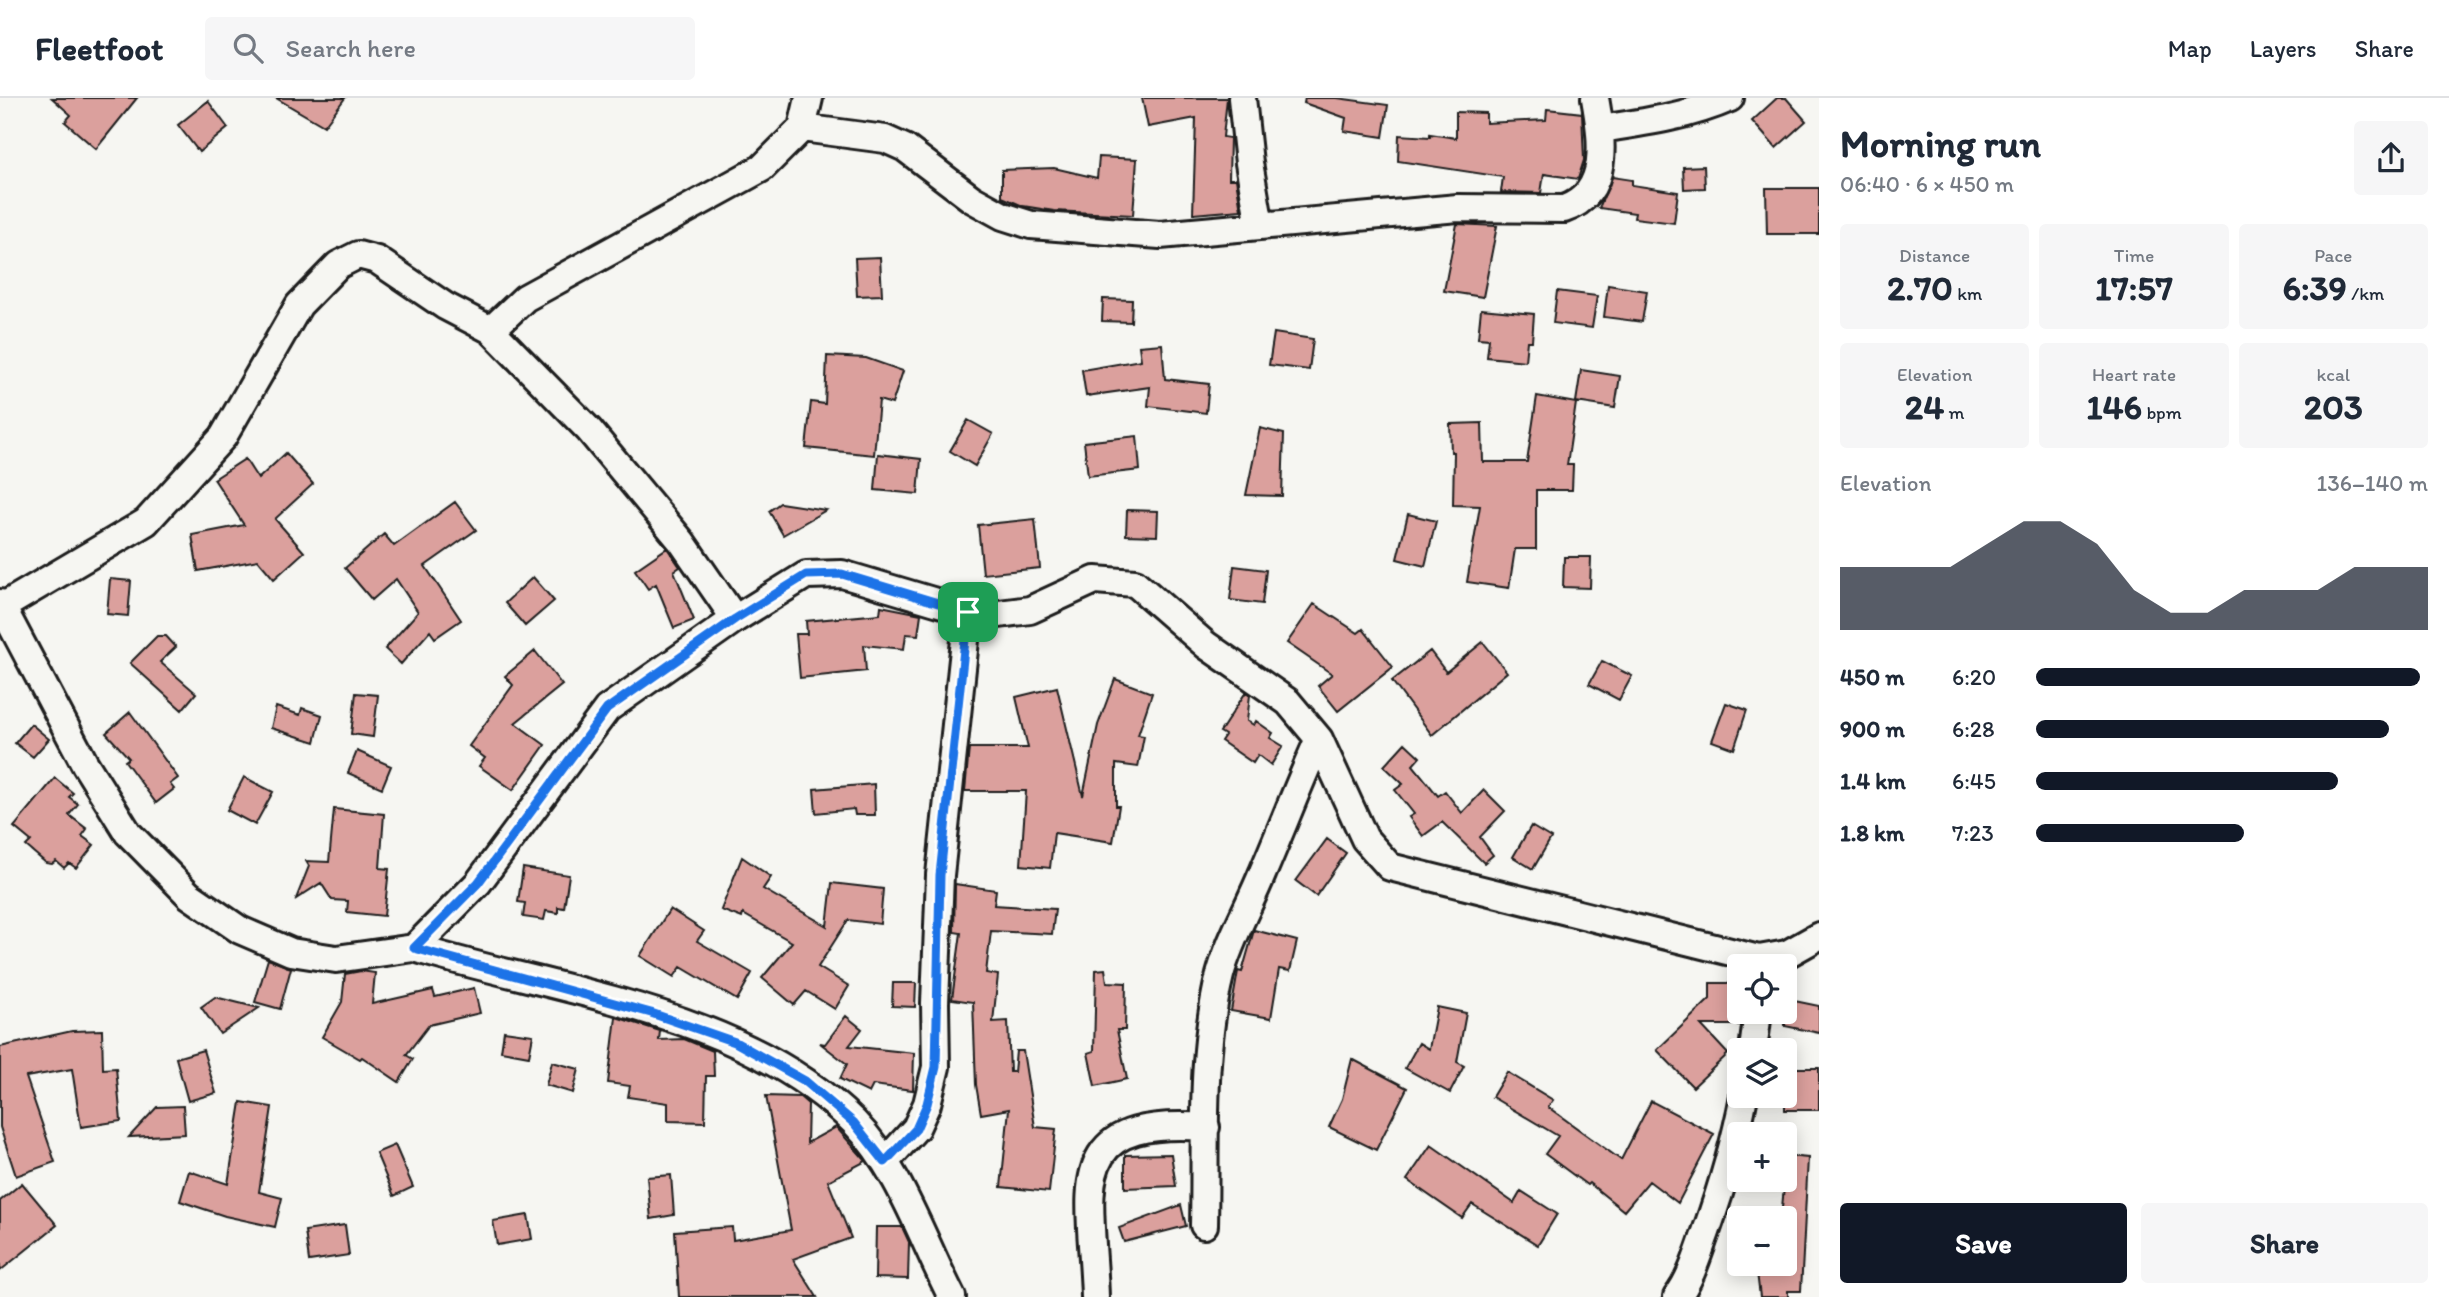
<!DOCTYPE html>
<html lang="en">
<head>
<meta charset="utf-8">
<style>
	body { margin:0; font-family:Itim,sans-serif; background:#f6f6f7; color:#1f2937; height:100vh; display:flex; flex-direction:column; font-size:26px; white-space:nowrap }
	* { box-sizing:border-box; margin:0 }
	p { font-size:23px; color:#747a83 }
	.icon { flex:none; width:38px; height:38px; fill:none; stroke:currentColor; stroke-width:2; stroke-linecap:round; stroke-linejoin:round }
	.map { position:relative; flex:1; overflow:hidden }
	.details { display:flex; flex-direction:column; background:#fff; width:630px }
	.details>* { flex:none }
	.tools { position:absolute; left:1727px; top:856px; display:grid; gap:14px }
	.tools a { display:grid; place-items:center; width:70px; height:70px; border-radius:7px; background:#fff; box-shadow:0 4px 18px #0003; font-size:35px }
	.pin { position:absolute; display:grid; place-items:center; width:60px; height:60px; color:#fff; margin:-30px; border-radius:14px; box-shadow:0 4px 10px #0006 }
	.round { display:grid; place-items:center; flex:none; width:74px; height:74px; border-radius:7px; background:#f6f6f7 }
	.summary { display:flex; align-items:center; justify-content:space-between; height:119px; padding:0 21px }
	h1 { font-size:38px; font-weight:700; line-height:52px }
	.stats { display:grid; grid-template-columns:repeat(3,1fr); gap:10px; height:119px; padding:7px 21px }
	.stats div { display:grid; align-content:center; border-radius:7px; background:#f6f6f7; text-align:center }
	.stats b { font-size:35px; font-weight:700 }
	.stats small { font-size:19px; font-weight:400 }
	.stats p { font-size:19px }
	.chart { height:196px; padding:14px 21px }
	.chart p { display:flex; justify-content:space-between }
	.chart svg { width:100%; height:126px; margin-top:7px; fill:#111827; opacity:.7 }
	.primary-button { display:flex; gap:14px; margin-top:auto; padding:14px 21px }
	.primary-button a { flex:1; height:80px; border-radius:7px; background:#111827; color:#fff; font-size:28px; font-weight:700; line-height:80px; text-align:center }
	.primary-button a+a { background:#f6f6f7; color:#1f2937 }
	ul { padding:0 21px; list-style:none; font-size:23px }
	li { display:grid; grid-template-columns:112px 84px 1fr; align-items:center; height:52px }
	li i { height:18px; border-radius:9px; background:#111827 }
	header { display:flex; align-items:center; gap:42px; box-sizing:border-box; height:98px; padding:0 35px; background:#fff; border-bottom:2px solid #e0e1e3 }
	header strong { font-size:33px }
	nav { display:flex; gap:38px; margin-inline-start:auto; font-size:24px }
	.search { width:490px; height:63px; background:#f6f6f7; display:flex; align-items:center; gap:18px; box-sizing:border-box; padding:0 24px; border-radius:7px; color:#747a83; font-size:26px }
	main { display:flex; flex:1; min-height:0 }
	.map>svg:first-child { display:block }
	.building { fill:#dba09d; stroke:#1c1c1c; stroke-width:2 }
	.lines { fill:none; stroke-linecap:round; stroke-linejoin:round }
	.minor-casing { stroke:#1c1c1c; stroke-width:32 }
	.minor { stroke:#f6f6f2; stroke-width:26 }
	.route-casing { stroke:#fff; stroke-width:14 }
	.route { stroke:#1a73e8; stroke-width:9 }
</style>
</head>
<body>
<header>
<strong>Fleetfoot</strong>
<div class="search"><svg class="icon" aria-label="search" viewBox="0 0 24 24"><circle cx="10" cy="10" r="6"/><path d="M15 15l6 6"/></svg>Search here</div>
<nav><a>Map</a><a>Layers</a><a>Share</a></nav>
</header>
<main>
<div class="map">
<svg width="1819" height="1199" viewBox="0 0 1819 1199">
	<rect width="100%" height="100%" fill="#f6f6f2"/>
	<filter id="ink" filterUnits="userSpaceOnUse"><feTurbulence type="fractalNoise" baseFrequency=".0143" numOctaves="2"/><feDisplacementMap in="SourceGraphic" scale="14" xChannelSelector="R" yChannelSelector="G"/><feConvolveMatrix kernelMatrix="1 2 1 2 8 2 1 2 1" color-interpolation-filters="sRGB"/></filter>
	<g filter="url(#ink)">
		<!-- building -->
		<path class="building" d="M52,0h85l-41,51 -31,-27 6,-7z
			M276,0h69l-21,28z
			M1142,0h85l-4,39 7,1 -1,41h7l5,31 -48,4 3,-96 -48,9z
			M1305,0h32l51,7 -5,32 -39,-6 2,-13 -42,-15z
			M1777,0h9l20,23 -30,27 -24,-27z
			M208,3l20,27 -29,24 -21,-27z
			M1547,11l35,4 2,47 -6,19 -34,-5 -3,19 -40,-1 2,-15 -105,-16 1,-26 31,2v-3l26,4v-26l30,1v10l60,-3z
			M1099,59l38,2 -4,56 -79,-4 -31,-5 -21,-9v-27l52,-2 43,10z
			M1704,68l1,22 -21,1 -1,-22z
			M1612,79l20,3v5l46,7 -4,31 -40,-5 1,-5 -36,-5z
			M1766,90h53v46h-52z
			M1457,126l40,2 -14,71 -39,-6z
			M880,159l2,38 -25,1 -2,-38z
			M1608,187l39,6 -5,31 -38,-5z
			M1557,193l40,5 -5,32 -39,-5z
			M1103,201l29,1 -1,22 -29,-1z
			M1481,211l53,5 -2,27h-5l-2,20 -38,-4 2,-18 -11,-1z
			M1274,235l39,6 -4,31 -40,-5z
			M1162,246l3,35 44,5 -3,29 -58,-7 2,-19 -64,9 -4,-26 59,-10 -2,-14z
			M827,258l39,2 37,13 -11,33 -13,-4 -5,55 -68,-7 5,-46 14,2z
			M1581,272l39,6 -5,32 -39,-6z
			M1537,298l39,7 -9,62h6l-1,25h-36v59h-21l-6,39 -42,-6 13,-76 -27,-1 1,-53h-3l-1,-28 32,-1 1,39h44z
			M968,322l25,14 -18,32 -25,-15z
			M1260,330l24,6 -2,62 -36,-1z
			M1137,338l3,34 -52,6 -4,-34z
			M286,355l27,31 -38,35 29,33 -30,27 -16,-19 -60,11 -6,-36 52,-10 -30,-46 31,-20 13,20z
			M878,356l43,5 -3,35 -43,-4z
			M455,404l21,28 -51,36 36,54 -26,18 -5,-7 -29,33 -16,-15 33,-37 -22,-33 -24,21 -27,-32 39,-34 10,12z
			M780,405l46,7 -43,25 -14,-24z
			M1127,412l31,1 -1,25 -31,-1z
			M1408,416l28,7 -11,45 -28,-7z
			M1035,421l5,49 -57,6 -5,-49z
			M667,450l13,19 -6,4 20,49 -20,8 -18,-44 -8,5 -13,-19z
			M1564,459h27l-1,31 -27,-1z
			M1234,468l32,4 -4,34 -32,-4z
			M533,479l21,24 -29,25 -20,-23z
			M110,481l21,2 -3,35 -21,-2z
			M1314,506l44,29 5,-4 30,38 -55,44 -20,-25 14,-12 -45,-31z
			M881,508l40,8 -3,21 -12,-1 -2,15 -40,-4 2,26 -66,7 -4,-44h11l-1,-13 74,-7z
			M157,538h9l10,11 -16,15 36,31 -14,17 -52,-47z
			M1483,544l24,30 -75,63 -40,-54 38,-30 16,21z
			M535,553l27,34 -47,38 30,22 -32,45 -34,-24 6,-8 -16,-12 44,-61 -8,-9z
			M1602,563l30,15 -13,24 -30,-16z
			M1115,581l37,14 -14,42 6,1 -6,31 -22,-3v42h3l-6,36 -59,-9 -4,35 -29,-3 5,-74h-61l4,-43h59l-12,-51 41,-10 26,109 15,-71z
			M1246,594l4,3 -3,26 7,4 2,-4 17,12 -3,5 13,8 -12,19 -13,-10 -5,8 -32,-22 4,-6 -5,-3z
			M356,595l22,2 -5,42 -22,-3z
			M1726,605l21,7 -13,39 -22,-8z
			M276,609l24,8 2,-7 20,7 -7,27 -44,-14z
			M130,614l48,66 -8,6 4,5 -18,14 -31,-42 4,-3 -23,-25z
			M31,626l18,15 -16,18 -18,-14z
			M1405,645l15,14 -7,8 25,31 7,-5 17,22 22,-23 21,21 -25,26 13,18 -9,8 -42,-41 -19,14 -14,-19 5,-3 -19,-24 8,-6 -19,-18z
			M357,653l34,15 -9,22 -34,-15z
			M244,679l29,15 -18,33 -28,-15z
			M55,680l18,15 -4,4 9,7 -9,11 18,14 -5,7 12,9 -18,23 -7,-5 -5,5 -8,-7 -4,3 -6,-1 -20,-17 5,-5 -17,-14z
			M874,686l1,31h-20l-1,-6 -38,4 -2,-24z
			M334,711l50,5 -4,54 9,1 -5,47 -37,-4 1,-11 -16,-1 -11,-17 -25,16 13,-33 -3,-5 23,1z
			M1531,728l20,12 -18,31 -20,-12z
			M1327,741l19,14 -30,43 -20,-15z
			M742,759l29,20 -8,12 64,37 5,-43 51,6 -3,35 -32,-4 -30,47 31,19 -14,23 -29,-18 -12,14 -32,-27 30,-36 -49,-28 -1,4 -21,-8z
			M523,770l46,7 -5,33 -6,-1v6l-12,-2 -2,9 -21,-3 2,-14 -7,-1z
			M955,786l41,6 -2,15 61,4 -3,25 -61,-3 -5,42 12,2 -5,47 15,-1 2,51h4l2,-21h7l12,76 21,2 -7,63 -48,-5 8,-78 -28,5 -5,-29 -3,-83 -21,-3 9,-66 -7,-1z
			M670,811l34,22 -7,10 55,32 -15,27 -56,-33 -7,10 -34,-21z
			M1254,832l43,11 -7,30 -11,-2 -8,49 -40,-7 7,-40 4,1z
			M268,861l23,9 -11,41 -25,-7z
			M1105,871l2,13 19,1 -1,47h-8l10,49 -32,7 -7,-33 6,-2 2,-81z
			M361,873l14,2 -3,31 61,-14 2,7 39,-9 6,25 -51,12 -23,30 7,4 -14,23 -37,-25 -2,2 -38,-22 20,-35 3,-28z
			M893,885h23l-1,24 -23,-1z
			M1710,885h30v42h-39l27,29 -35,33 -36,-37 53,-51z
			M215,899l44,11 -39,26 -19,-27z
			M1785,901l34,7v27l-34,-7z
			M1437,909l29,6 -9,49 7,4 -14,27 -45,-25 14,-25 10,6z
			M846,918l16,13 -13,17 65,7 -1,37 -40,-5 -4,8 -29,-14 7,-15 -27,-21 5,1z
			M616,919l44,14 -1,9 25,-1 29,12 1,25h-8l-1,46 -37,-1v-18l-40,-6 2,-11 -22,-3z
			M102,932l1,39 13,-1 5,53 -40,6 -9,-58 -46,8 29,85 -39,14 -16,-49v-80l72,-16z
			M504,933l29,4 -4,21 -28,-5z
			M203,952l13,43 -28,8 -12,-43z
			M1352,961l55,29 -31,62 -47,-23 13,-28z
			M552,964l27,7 -6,24 -27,-8z
			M1785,970h34v42h-34z
			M1507,974l46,28 -5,7 73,53 30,-59 63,33 -36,69 -29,-22 -25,30 -35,-28 -2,2 -42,-31 13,-18 -66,-39z
			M766,998l34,1 8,7 -1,39 29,-16 30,34 -38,20 23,57 -58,21 24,38h-138l-4,-66 57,-4 1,13 58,-10z
			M241,1004l31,5 -13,85 23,6 -7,29 -50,-11 -45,-15 9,-30 39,13z
			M183,1008l2,28 -56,3 28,-30z
			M395,1047l18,42 -19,9 -18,-43z
			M1431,1047l83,58 7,-12 36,23 -19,31 -66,-41 -10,14 -55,-38z
			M1171,1056l5,32 -51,2v-33z
			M1787,1058l21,2 -7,133h-13v6h-28l-4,-33h28l1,7v-53h-4z
			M671,1077l3,40 -23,4 -4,-42z
			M22,1085l35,42 -57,46v-70z
			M1181,1107l5,21 -62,16 -5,-14z
			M528,1117l4,24 -35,6 -4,-24z
			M345,1127l4,30 -40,6 -4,-30z
			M876,1129h26l7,15 -1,37 -33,-1z"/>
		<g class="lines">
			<!-- minor casing -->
			<g class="minor-casing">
				<path id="minor" d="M1242,0l7,65 11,63
					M802,30l83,11 20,9 67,51 31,17 28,9 129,10 298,-27 106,1c47,-16 38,-71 31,-111
					M1601,31c45,-7 88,-13 129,-31
					M491,232l34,-32 237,-130 40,-40 7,-30
					M0,505l85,161 43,69 61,62 51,35 51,22 45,7 78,-11 64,-65 129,-174 128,-90 71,-44 36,-1 141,42 47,-6 65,-30 40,3 71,62 82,57 31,37 46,100 25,28 369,92 28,-5 32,-18
					M2,509l144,-85 77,-85 76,-132 39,-40 20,-10 19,5 68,46 46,24 98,100 93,112 53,77
					M414,850c145,44 329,63 440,174 46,47 68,117 98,175
					M1753,952l5,-38
					M885,1064l31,-34 11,-24 9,-37 -1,-64 5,-128 28,-263
					M1204,1127c2,-82 -4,-170 16,-250 10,-37 29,-68 43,-103 19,-44 36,-89 56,-133
					M1095,1199c-3,-106 -34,-181 111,-170
					M1677,1199c14,-18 21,-43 29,-65 16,-45 29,-89 38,-136"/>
			</g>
			<!-- minor -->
			<use href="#minor" class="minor"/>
		</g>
	</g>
	<g class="lines" filter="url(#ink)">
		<!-- route casing -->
		<g class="route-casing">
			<path id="route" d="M842,476l126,38 -28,263 -4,192 -9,37 -11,25 -31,33 -31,-39 -49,-42 -70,-39 -84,-29 -237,-65 64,-65 129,-174 128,-90 71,-44z"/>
		</g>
		<!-- route -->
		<use href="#route" class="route"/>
	</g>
</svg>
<div class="tools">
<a><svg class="icon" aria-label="locate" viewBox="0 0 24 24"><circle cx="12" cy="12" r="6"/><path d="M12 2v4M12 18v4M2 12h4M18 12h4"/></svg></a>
<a><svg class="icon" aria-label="layers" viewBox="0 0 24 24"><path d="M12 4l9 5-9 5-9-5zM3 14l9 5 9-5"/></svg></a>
<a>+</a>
<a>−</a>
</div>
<div class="pin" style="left:968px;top:514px;background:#1e9e55"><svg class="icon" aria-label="arrive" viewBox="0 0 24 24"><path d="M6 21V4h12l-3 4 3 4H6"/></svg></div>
</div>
<section class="details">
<div class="summary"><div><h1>Morning run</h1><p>06:40 · 6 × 450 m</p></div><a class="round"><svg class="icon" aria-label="share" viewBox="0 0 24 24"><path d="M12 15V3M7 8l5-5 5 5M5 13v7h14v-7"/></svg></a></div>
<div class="stats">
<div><p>Distance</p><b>2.70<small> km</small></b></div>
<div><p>Time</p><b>17:57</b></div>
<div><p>Pace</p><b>6:39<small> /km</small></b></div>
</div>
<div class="stats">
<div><p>Elevation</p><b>24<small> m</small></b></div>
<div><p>Heart rate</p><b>146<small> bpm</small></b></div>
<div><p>kcal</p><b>203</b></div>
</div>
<div class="chart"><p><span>Elevation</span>136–140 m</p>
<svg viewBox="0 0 160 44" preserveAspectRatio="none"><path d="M0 44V22L10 22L20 22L30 22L40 14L50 6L60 6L70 14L80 30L90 38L100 38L110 30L120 30L130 30L140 22L150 22L160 22V44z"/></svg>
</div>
<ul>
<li><b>450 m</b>6:20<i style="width:98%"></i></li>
<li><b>900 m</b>6:28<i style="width:90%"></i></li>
<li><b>1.4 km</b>6:45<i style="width:77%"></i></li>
<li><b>1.8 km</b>7:23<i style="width:53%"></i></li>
</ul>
<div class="primary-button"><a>Save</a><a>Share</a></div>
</section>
</main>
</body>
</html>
